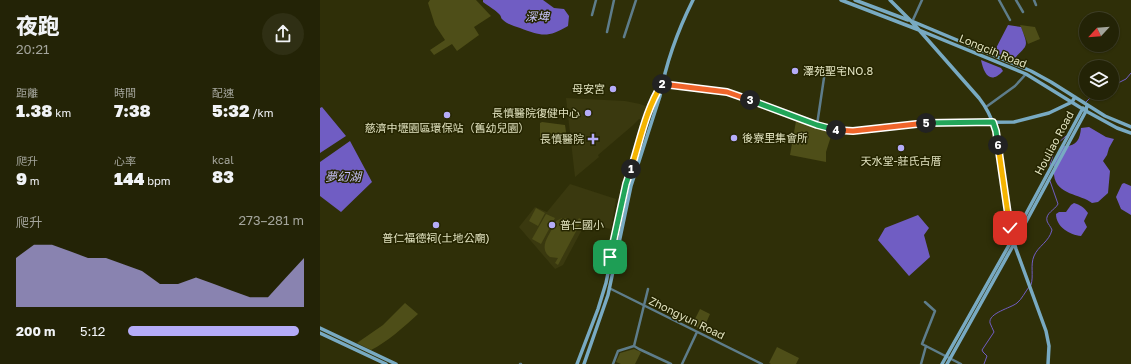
<!DOCTYPE html>
<html lang="zh-TW">
<head>
<meta charset="utf-8">
<style>
	body { margin:0; font-family:"Golos Text","Noto Sans TC",sans-serif; background:#2f2f14; color:#f1f3f6; height:100vh; display:flex; flex-direction:column; font-size:15px; white-space:nowrap }
	* { box-sizing:border-box; margin:0 }
	p { font-size:13px; color:#a3a49b }
	.icon { flex:none; width:22px; height:22px; fill:none; stroke:currentColor; stroke-width:2; stroke-linecap:round; stroke-linejoin:round }
	.map { position:relative; flex:1; overflow:hidden }
	.side { display:flex; flex-direction:column; background:#232306; width:320px }
	.side>* { flex:none }
	.needle { width:26px; rotate:244deg }
	.controls { position:absolute; left:759px; top:12px; display:grid; gap:8px }
	.controls a { display:grid; place-items:center; width:40px; height:40px; border-radius:50%; background:#232306; box-shadow:0 1px 3px #0004,0 0 0 1px #404028; font-size:20px }
	.pin { position:absolute; display:grid; place-items:center; width:34px; height:34px; color:#fff; margin:-17px; border-radius:8px; box-shadow:0 2px 6px #0006 }
	.km { position:absolute; width:20px; height:20px; margin:-10px; border-radius:50%; background:#222; color:#fff; font-size:11px; line-height:20px; text-align:center }
	.round { display:grid; place-items:center; flex:none; width:42px; height:42px; border-radius:21px; background:#2f2f14 }
	.head { display:flex; align-items:center; justify-content:space-between; height:68px; padding:0 16px }
	h1 { font-size:22px; font-weight:800; line-height:30px }
	.figures { display:grid; grid-template-columns:repeat(3,1fr); gap:6px; height:68px; padding:4px 16px }
	.figures div { display:grid; align-content:center }
	.figures b { font-size:17px; font-weight:800 }
	.figures small { font-size:11px; font-weight:400 }
	.figures p { font-size:11px }
	.chart { height:112px; padding:8px 16px }
	.chart p { display:flex; justify-content:space-between }
	.chart svg { width:100%; height:72px; margin-top:4px; fill:#b5acf8; opacity:.7 }
	ul { padding:0 16px; list-style:none; font-size:13px }
	li { display:grid; grid-template-columns:64px 48px 1fr; align-items:center; height:30px }
	li i { height:10px; border-radius:5px; background:#b5acf8 }
	main { display:flex; flex:1; min-height:0 }
	.map>svg:first-child { display:block }
	.built { fill:#3a390f }
	.green { fill:#4e4e18 }
	.water { fill:#705dc3 }
	.lines { fill:none; stroke-linecap:round; stroke-linejoin:round }
	.stream { stroke:#705dc3; stroke-width:1 }
	.street { stroke:#5e7d8b; stroke-width:2.5 }
	.secondary { stroke:#78aac2; stroke-width:3.5 }
	.split-1-casing { stroke:#fff; stroke-width:8 }
	.split-2-casing { stroke:#fff; stroke-width:8 }
	.split-3-casing { stroke:#fff; stroke-width:8 }
	.split-4-casing { stroke:#fff; stroke-width:8 }
	.split-5-casing { stroke:#fff; stroke-width:8 }
	.split-6-casing { stroke:#fff; stroke-width:8 }
	.split-7-casing { stroke:#fff; stroke-width:8 }
	.split-1 { stroke:#22a559; stroke-width:5 }
	.split-2 { stroke:#f5b400; stroke-width:5 }
	.split-3 { stroke:#f0652b; stroke-width:5 }
	.split-4 { stroke:#22a559; stroke-width:5 }
	.split-5 { stroke:#f0652b; stroke-width:5 }
	.split-6 { stroke:#22a559; stroke-width:5 }
	.split-7 { stroke:#f5b400; stroke-width:5 }
	.poi-dot { fill:#b5acf8; stroke:#252500; stroke-width:1.5 }
	.labels { text-anchor:middle; stroke-width:3; stroke-linejoin:round; paint-order:stroke }
	.street-label { font-size:11px; fill:#e1e2bf; stroke:#252500 }
	.poi-label { font-size:11px; fill:#e1e2bf; stroke:#252500; text-anchor:start }
	.water-label { font-size:12px; font-style:italic; fill:#c4c0f4; stroke:#252500 }
</style>
</head>
<body>
<main>
<section class="side">
<div class="head"><div><h1>夜跑</h1><p>20:21</p></div><a class="round"><svg class="icon" aria-label="share" viewBox="0 0 24 24"><path d="M12 15V3M7 8l5-5 5 5M5 13v7h14v-7"/></svg></a></div>
<div class="figures">
<div><p>距離</p><b>1.38<small> km</small></b></div>
<div><p>時間</p><b>7:38</b></div>
<div><p>配速</p><b>5:32<small> /km</small></b></div>
</div>
<div class="figures">
<div><p>爬升</p><b>9<small> m</small></b></div>
<div><p>心率</p><b>144<small> bpm</small></b></div>
<div><p>kcal</p><b>83</b></div>
</div>
<div class="chart"><p><span>爬升</span>273–281 m</p>
<svg viewBox="0 0 160 44" preserveAspectRatio="none"><path d="M0 44V14L10 6L20 6L30 10L40 14L50 14L60 18L70 22L80 30L90 30L100 26L110 30L120 34L130 38L140 38L150 26L160 14V44z"/></svg>
</div>
<ul>
<li><b>200 m</b>5:12<i style="width:97%"></i></li>
</ul>
</section>
<div class="map">
<svg width="811" height="364" viewBox="0 0 811 364">
	<rect width="100%" height="100%" fill="#2f2f08"/>
	<!-- built -->
	<path class="built" d="M246,98l59,3 15,3 8,3 -4,12h-5l-7,7 -34,29 1,2 -24,20z
		M250,184l46,15 -5,30 -26,-5 -22,41 -8,4 -36,-42 16,-20 12,5z"/>
	<!-- green -->
	<path class="green" d="M110,0h46l15,16 -17,11 5,8 -22,16 -5,-7 -18,11 -4,-5 15,-10 -10,-15 -7,-22z
		M700,25l15,2 5,12 -12,5z
		M476,121l36,12 -6,19v10l-36,-7z
		M222,122l23,3 2,14 -27,-2v-14z
		M216,208l9,5 -7,13 -9,-5z
		M226,214l9,4 -14,26 -9,-5z
		M242,218l7,1 6,6 4,-7 3,2 -24,45 -3,-2 3,-5 -8,-1c-12,-9 -1,-21 4,-32l2,-4z
		M85,303l13,11c-13,12 -32,29 -47,36l-14,-7 26,-18z
		M380,309l10,5 -7,16 -11,-5z
		M457,347l22,11 -3,6h-25l-2,-1z
		M314,349l7,3 -6,12h-14l-5,-2 4,-9z"/>
	<!-- water -->
	<path class="water" d="M163,0h60l11,8 10,1 5,7 -1,10c-20,12 -27,10 -48,2 -6,-2 -13,-4 -17,-8 -3,-3 -1,-2 -3,-5 -4,-5 -12,-9 -17,-13z
		M688,25l13,2c8,21 7,17 -8,33l-19,-8z
		M661,60l20,8 2,3c-13,14 -19,3 -22,-11z
		M2,107l24,29 -26,17v-45z
		M769,127l17,10 8,2 -5,9 -2,7 -4,6 7,10 -2,22 -10,9 -6,1c-11,-9 -36,-8 -38,-28 -1,-6 1,-10 0,-16l9,-13c13,1 17,-6 18,-18z
		M30,141l22,41 -31,30 -21,-16v-34z
		M804,183l7,3v29l-10,-6 -5,-12 6,-13z
		M754,203c6,2 10,4 14,10l-4,8 3,6 -6,9c-11,-1 -25,-9 -25,-22l3,-2h7l5,-7z
		M598,215l11,13 -5,7 6,22 -21,19 -31,-36 7,-12z"/>
	<g class="lines">
		<!-- stream -->
		<path class="stream" d="M792,86l14,-7 5,-6
			M766,102l9,-9
			M730,165l6,-20 10,-9
			M711,285c3,-9 -1,-20 3,-29 4,-10 15,-14 18,-26 -1,-3 -4,-6 -5,-9 -2,-8 8,-11 11,-17l-8,-23
			M664,364l3,-8 -4,-4 -1,-2 12,-18c-1,-3 -3,-6 -4,-9 -2,-10 21,-15 27,-20 5,-4 8,-11 12,-16"/>
		<!-- street -->
		<path class="street" d="M679,0l11,20
			M696,0l7,12
			M714,0l2,5
			M272,15l4,-15
			M592,22l10,-22
			M287,32l7,-32
			M304,37l12,-37
			M666,107l29,-21 11,-12
			M497,125l8,-54
			M289,288l153,76
			M605,302l10,9 -13,33 39,20
			M314,346l5,3 32,15
			M200,364h1
			M293,364l5,-13 16,-5 14,-57
			M362,364l15,-32
			M601,364l5,-18"/>
		<!-- secondary -->
		<path class="secondary" d="M521,0l78,30 107,44 60,37 31,17 14,5
			M535,0l53,20
			M570,0l22,22 67,76c8,10 13,21 17,33l14,97 6,21 30,82 3,15 -1,18
			M594,22l117,49 20,11 54,34 26,11
			M342,84l65,8 103,37 23,2 73,-8 88,-1 35,-9 23,-11 3,-5
			M0,328l76,36
			M0,333l66,31
			M257,364l21,-55 8,-26 20,-99 21,-66 8,-23 6,-9
			M264,364l24,-69 23,-109 29,-90c6,-33 18,-66 33,-96
			M622,364l71,-126 70,-130
			M627,364l67,-120 72,-133 1,-6"/>
	</g>
	<g class="lines">
		<!-- split-1 casing -->
		<g class="split-1-casing">
			<path id="split-1" d="M290,257l16,-73 5,-15"/>
		</g>
		<!-- split-2 casing -->
		<g class="split-2-casing">
			<path id="split-2" d="M311,169c9,-28 15,-60 31,-85"/>
		</g>
		<!-- split-3 casing -->
		<g class="split-3-casing">
			<path id="split-3" d="M342,84l65,8 23,8"/>
		</g>
		<!-- split-4 casing -->
		<g class="split-4-casing">
			<path id="split-4" d="M430,100l67,25 19,5"/>
		</g>
		<!-- split-5 casing -->
		<g class="split-5-casing">
			<path id="split-5" d="M516,130l17,1 73,-8"/>
		</g>
		<!-- split-6 casing -->
		<g class="split-6-casing">
			<path id="split-6" d="M606,123l67,-1 3,9 2,14"/>
		</g>
		<!-- split-7 casing -->
		<g class="split-7-casing">
			<path id="split-7" d="M678,145l12,83"/>
		</g>
		<!-- split-1 -->
		<use href="#split-1" class="split-1"/>
		<!-- split-2 -->
		<use href="#split-2" class="split-2"/>
		<!-- split-3 -->
		<use href="#split-3" class="split-3"/>
		<!-- split-4 -->
		<use href="#split-4" class="split-4"/>
		<!-- split-5 -->
		<use href="#split-5" class="split-5"/>
		<!-- split-6 -->
		<use href="#split-6" class="split-6"/>
		<!-- split-7 -->
		<use href="#split-7" class="split-7"/>
	</g>
	<!-- markers -->
	<g class="poi-dot">
		<circle cx="475" cy="71" r="4"/>
		<circle cx="293" cy="89" r="4"/>
		<circle cx="268" cy="113" r="4"/>
		<circle cx="127" cy="115" r="4"/>
		<circle cx="414" cy="138" r="4"/>
		<path d="M271 133h4v4h4v4h-4v4h-4v-4h-4v-4h4z"/>
		<circle cx="581" cy="148" r="4"/>
		<circle cx="116" cy="225" r="4"/>
		<circle cx="232" cy="225" r="4"/>
	</g>
	<g class="labels">
		<!-- street labels -->
		<g class="street-label">
			<text transform="translate(673 51) rotate(22)" y="4">Longcih Road</text>
			<text transform="translate(734 143) rotate(-62)" y="4">Houliao Road</text>
			<text transform="translate(367 318) rotate(26)" y="4">Zhongyun Road</text>
		</g>
		<!-- poi labels -->
		<g class="poi-label">
			<text x="483" y="75">澤苑聖宅NO.8</text>
			<text x="285" y="93" text-anchor="end">母安宮</text>
			<text x="260" y="117" text-anchor="end">長慎醫院復健中心</text>
			<text x="127" y="132" text-anchor="middle">慈濟中壢園區環保站（舊幼兒園）</text>
			<text x="422" y="142">後寮里集會所</text>
			<text x="264" y="143" text-anchor="end">長慎醫院</text>
			<text x="581" y="165" text-anchor="middle">天水堂-莊氏古厝</text>
			<text x="240" y="229">普仁國小</text>
			<text x="116" y="242" text-anchor="middle">普仁福德祠(土地公廟)</text>
		</g>
		<!-- water labels -->
		<g class="water-label">
			<text x="217" y="21">深埤</text>
			<text x="23" y="181">夢幻湖</text>
		</g>
	</g>
</svg>
<div class="controls">
<a><svg class="needle" viewBox="-14 -14 28 28"><path d="M0-13l5 13h-10z" fill="#e53935"/><path d="M0 13l5-13h-10z" fill="#a3a49b"/></svg></a>
<a><svg class="icon" aria-label="layers" viewBox="0 0 24 24"><path d="M12 4l9 5-9 5-9-5zM3 14l9 5 9-5"/></svg></a>
</div>
<div class="pin" style="left:290px;top:257px;background:#1e9e55"><svg class="icon" aria-label="arrive" viewBox="0 0 24 24"><path d="M6 21V4h12l-3 4 3 4H6"/></svg></div>
<div class="pin" style="left:690px;top:228px;background:#d93025"><svg class="icon" aria-label="check" viewBox="0 0 24 24"><path d="M5 12l5 5 9-10"/></svg></div>
<b class="km" style="left:311px;top:169px">1</b>
<b class="km" style="left:342px;top:84px">2</b>
<b class="km" style="left:430px;top:100px">3</b>
<b class="km" style="left:516px;top:130px">4</b>
<b class="km" style="left:606px;top:123px">5</b>
<b class="km" style="left:678px;top:145px">6</b>
</div>
</main>
</body>
</html>
